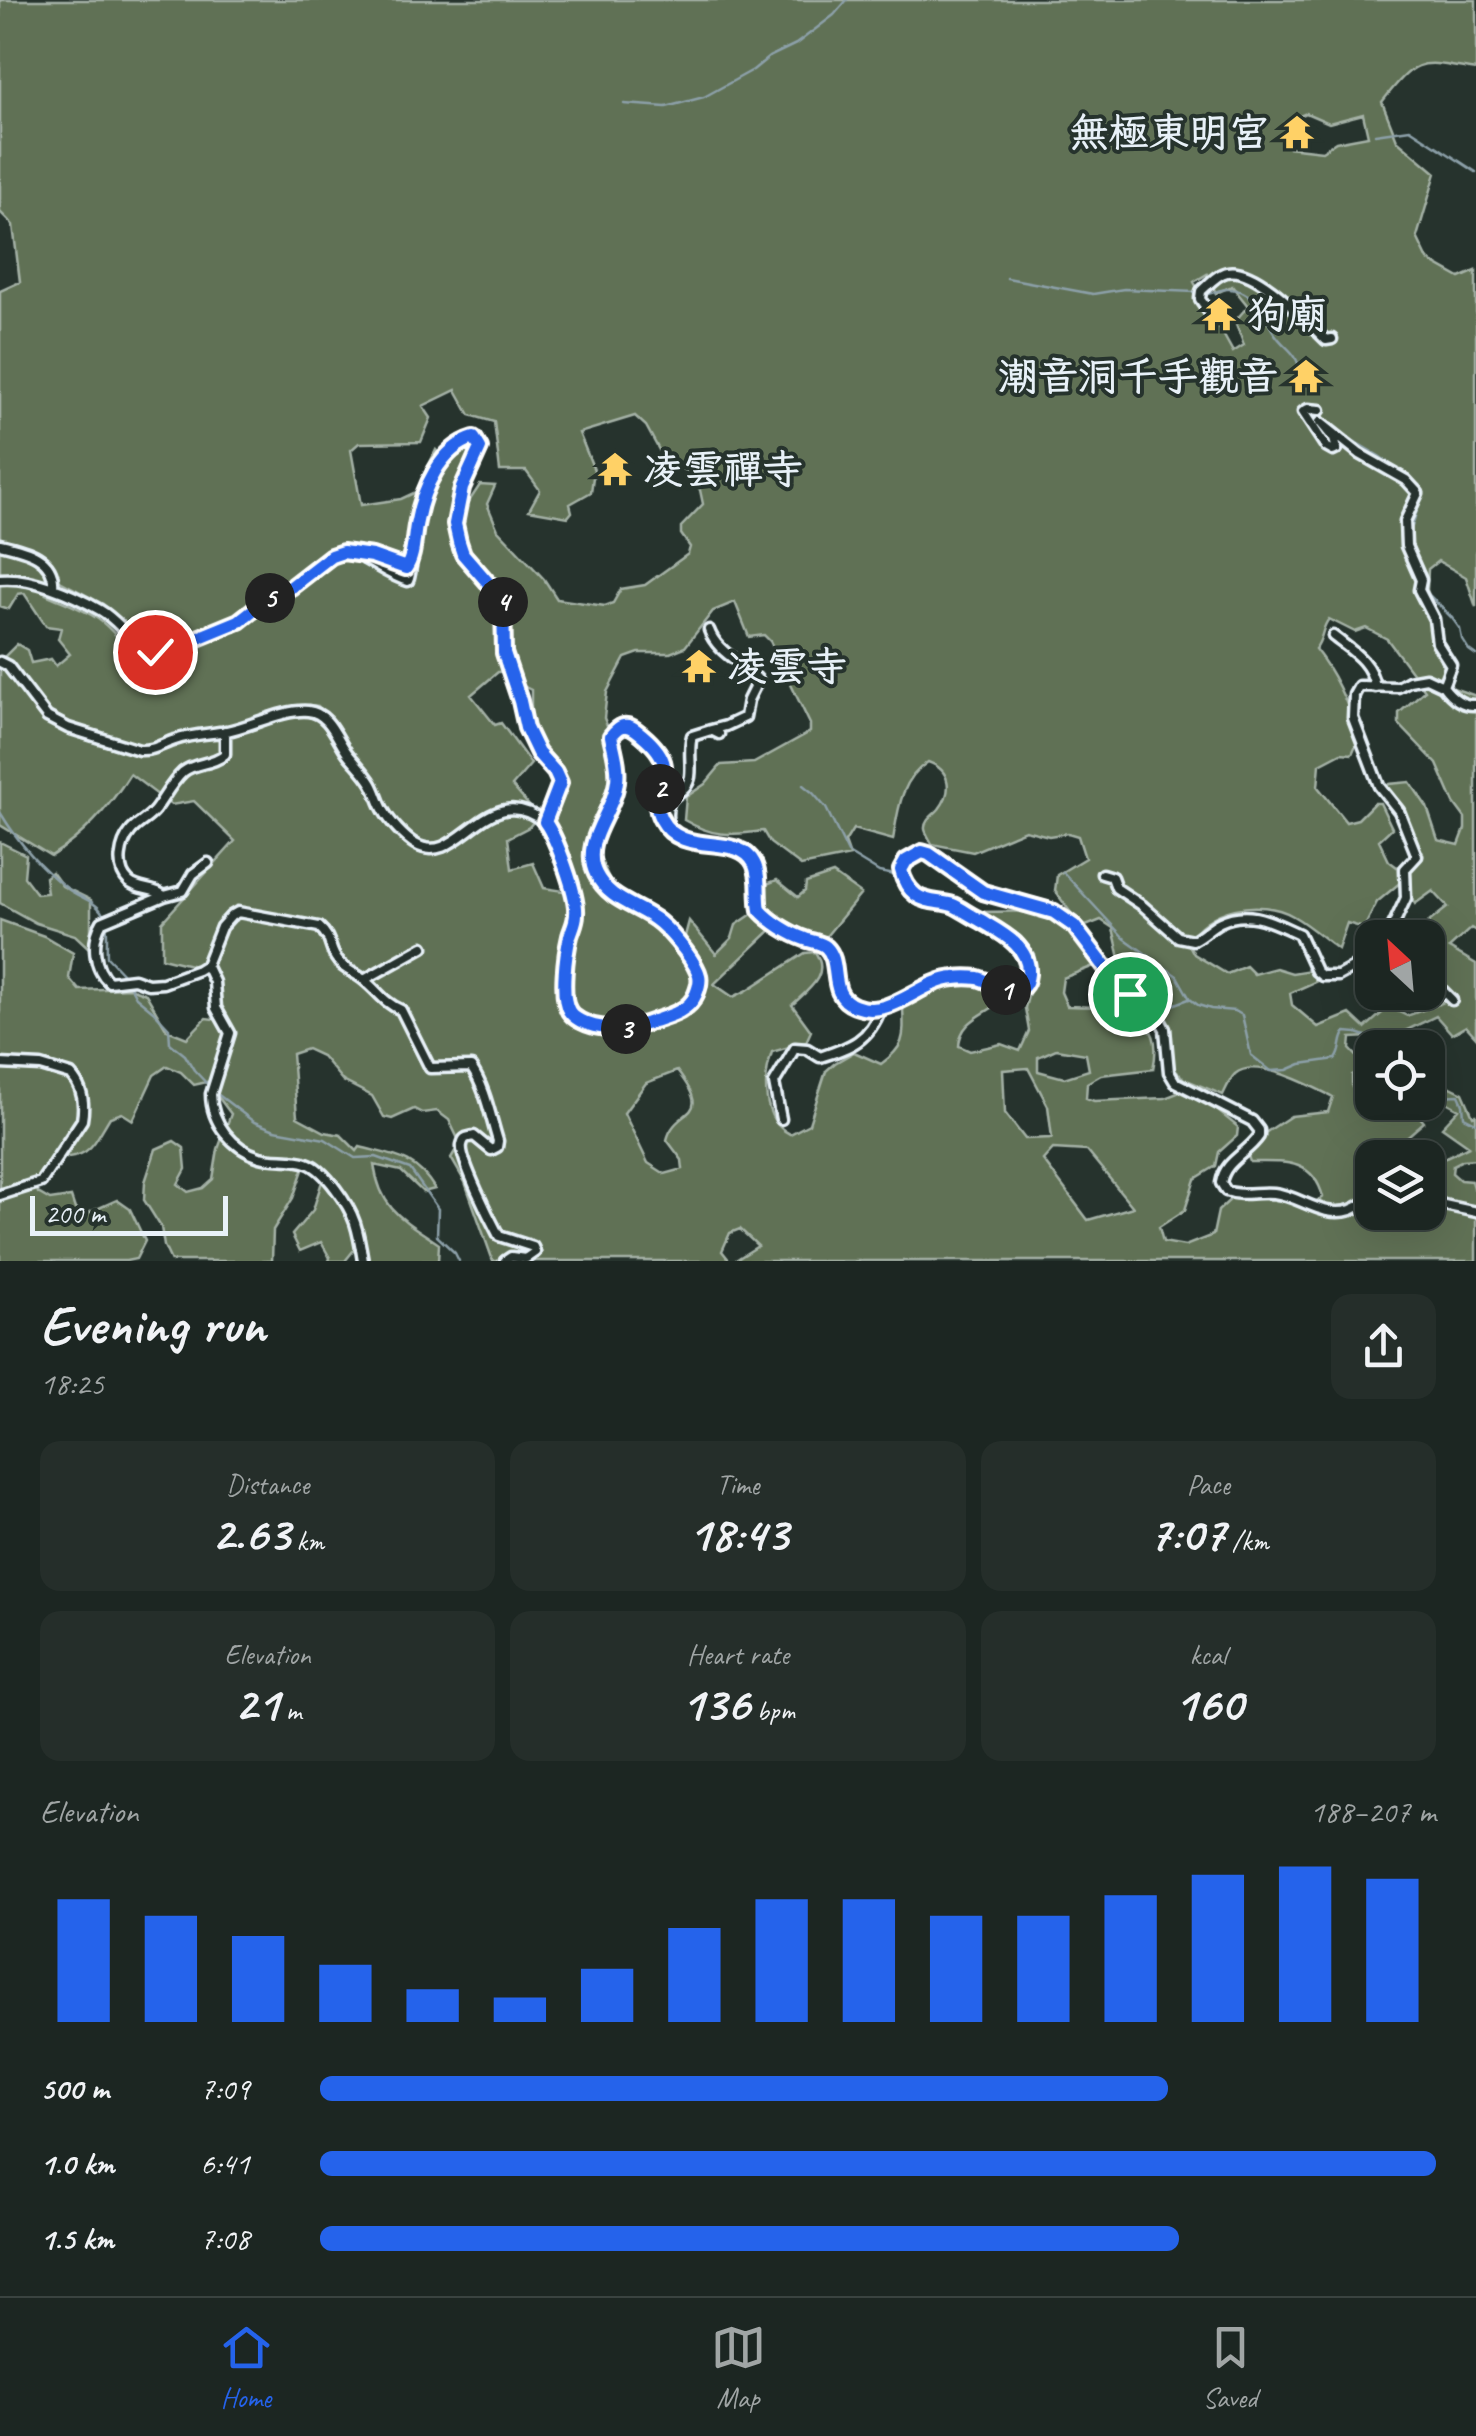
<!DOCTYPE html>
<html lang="en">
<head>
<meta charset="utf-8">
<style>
	body { margin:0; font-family:Caveat,"LXGW WenKai TC",sans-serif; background:#252e2a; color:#f1f3f6; height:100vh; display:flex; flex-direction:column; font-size:38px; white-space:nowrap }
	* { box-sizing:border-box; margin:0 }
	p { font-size:32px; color:#a0a5a5 }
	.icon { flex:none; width:55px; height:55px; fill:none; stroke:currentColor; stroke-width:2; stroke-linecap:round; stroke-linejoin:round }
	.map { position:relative; height:1261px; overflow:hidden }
	.side { display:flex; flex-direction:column; background:#1c2622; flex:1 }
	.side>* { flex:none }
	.needle { width:65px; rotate:334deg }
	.controls { position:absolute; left:1355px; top:920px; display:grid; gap:20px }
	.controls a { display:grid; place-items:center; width:90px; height:90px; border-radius:20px; background:#1c2622; box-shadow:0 10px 40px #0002,0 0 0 2px #3a4340; font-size:50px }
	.scale { position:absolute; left:30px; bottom:25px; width:198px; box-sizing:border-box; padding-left:10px; border:5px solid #e8f1f8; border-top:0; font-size:28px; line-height:35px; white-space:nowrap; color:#e8f1f8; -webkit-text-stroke:8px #26332d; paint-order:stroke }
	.pin { position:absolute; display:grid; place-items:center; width:85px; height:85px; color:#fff; margin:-42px; border:5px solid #fff; border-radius:50%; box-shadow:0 2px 10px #0007 }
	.km { position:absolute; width:50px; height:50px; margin:-25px; border-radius:50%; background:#222; color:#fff; font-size:28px; line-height:50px; text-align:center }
	.round { display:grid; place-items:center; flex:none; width:105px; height:105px; border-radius:20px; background:#252e2a }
	.headline { display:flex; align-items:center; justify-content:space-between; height:170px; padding:0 40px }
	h1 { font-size:55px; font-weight:700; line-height:75px }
	.metrics { display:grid; grid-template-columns:repeat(3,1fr); gap:15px; height:170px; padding:10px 40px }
	.metrics div { display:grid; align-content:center; border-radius:20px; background:#252e2a; text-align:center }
	.metrics b { font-size:50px; font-weight:700 }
	.metrics small { font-size:28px; font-weight:400 }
	.metrics p { font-size:28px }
	.chart { height:280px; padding:20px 40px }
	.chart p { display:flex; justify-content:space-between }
	.chart svg { width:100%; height:180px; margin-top:10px; stroke:#2563eb; stroke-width:6 }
	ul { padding:0 40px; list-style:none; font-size:32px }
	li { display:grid; grid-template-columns:160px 120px 1fr; align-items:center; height:75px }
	li i { height:25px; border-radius:12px; background:#2563eb }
	.tabs { display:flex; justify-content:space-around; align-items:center; height:140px; border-top:2px solid #3a4340; background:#1c2622; font-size:28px; color:#a0a5a5 }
	.tabs a { display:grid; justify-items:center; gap:5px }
	.tabs .current { color:#2563eb }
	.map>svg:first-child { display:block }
	.green { fill:#607154; stroke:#a4b1a6; stroke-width:2.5; fill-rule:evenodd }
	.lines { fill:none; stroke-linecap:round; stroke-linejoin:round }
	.stream { stroke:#8ca0a9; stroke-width:2.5 }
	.minor-casing { stroke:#e8f1f8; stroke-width:15 }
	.minor { stroke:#26332d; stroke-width:8 }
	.route-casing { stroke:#fff; stroke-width:20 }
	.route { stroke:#2563eb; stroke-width:12 }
	.labels { text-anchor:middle; stroke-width:8; stroke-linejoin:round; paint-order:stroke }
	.poi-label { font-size:40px; font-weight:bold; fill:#e8f1f8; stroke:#26332d; text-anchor:start }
</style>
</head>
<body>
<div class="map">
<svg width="1476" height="1261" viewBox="0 0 1476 1261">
	<rect width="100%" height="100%" fill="#26332d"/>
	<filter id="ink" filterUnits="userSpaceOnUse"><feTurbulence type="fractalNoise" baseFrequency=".01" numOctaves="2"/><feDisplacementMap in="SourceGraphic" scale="20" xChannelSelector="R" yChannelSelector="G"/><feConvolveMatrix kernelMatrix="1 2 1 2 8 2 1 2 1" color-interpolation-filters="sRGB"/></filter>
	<g filter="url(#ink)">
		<!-- green -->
		<path class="green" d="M0,0h1476v70c-56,-9 -57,-15 -94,32l15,38 39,33 -19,64 11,23 32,18 16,-7v336l-10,-30 -28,-16 -10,8 -1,21 10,28 10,68 29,10v235l-5,-3 -22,20 27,16v73l-10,-11 -14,8 -16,-18 -31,15 -12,1 3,15h-20l-6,-10 -19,1 -1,11 17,18 -15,8v12l20,7v8c27,1 35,-2 52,20l-22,19 -19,1 -10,10 2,5 -3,1v54h56v-50l18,-5 23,-11 -27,-19 17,-18 -31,-17v-16l35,17 10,23 3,-1v44l-13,1 -10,5 -1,8 8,7 11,1 2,7h3v73h-742l24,-15 -18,-17 -10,4 -8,18 8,10h-237l-28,-79 -14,-24 9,-15 -11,-23 -12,-9 -15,2 -8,-4 -22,10 -8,-2 -12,-21 -29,-15 -21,-25 -15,-7 -15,5 5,63 28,15 16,3 16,16 3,-4c34,9 55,9 75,42l-12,3 -22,-21 -27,-6c7,46 30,55 65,79l-1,17h-73l-7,-16 -13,16h-16l1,-3 -9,-16 -21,9 -8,-16 21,-25 12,-38 -20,-8 -12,34 -20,32 -1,31h-101l-7,-15 -3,-19 -17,-27 1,-18 11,-33 18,-8 10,7 2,21 -8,15 10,8 15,-4 10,-9 5,-30 13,-35 -24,-32 -13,3 -13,-13 -14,-6 -13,9 -21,45 -11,-7 -12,4c-18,29 -20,43 -58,40l-16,23 2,13 12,7 21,-3 4,12 13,4 29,-13 13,9 15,32 -9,18 -10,2h-126v-341l44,16 29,17 -4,25 10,12 51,-2 16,6 21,36 20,8 19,-20 15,2 -14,-51 -45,-11v-36l73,-81 -41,-40 -23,4 -41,-31c-21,34 -45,61 -79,82l-51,-31v-164l17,-17 10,6 4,13 20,-4 5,7 14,-12 -12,-15 3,-11 -15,-2 -22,-33 -6,1 -9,15 -9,-3v-57l11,-2 -4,-7h-7v-249l20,-9 -7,-57 -13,-13zM1306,113l23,10 34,-9 5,22 -32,6 -14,9 -34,-4 -4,-24zM1207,274l9,19 16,-7 16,20 -13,15 9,24 -11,7 -39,-70zM456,390l14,25 24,7 6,49h26l14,19 -11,20 39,7 4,-5 -2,-8 21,-12 3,-22 -15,-37 56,-17 11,10 19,35 22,10 13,19 3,14 -22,23v7l9,13 -2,7 -43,31 -24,4 -8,14 -8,3 -48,-7 -13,-20 -46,-49 -11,-26 8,-18 -15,-1 -16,24 -6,-22 13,-40 -10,-9 -14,24 -11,-12 -20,42 -15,7 -40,6 -10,-55 8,-7 62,-1 10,-24 -8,-12zM58,580l45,24 39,38 9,5 17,-3 64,-24 6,10 -82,29c-28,1 -37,-26 -58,-40 -15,-10 -35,-17 -52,-25zM735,602l14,35 15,-2 6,6 40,83v8l-56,31 -33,2 -16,19 -19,13 -2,23c31,18 45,15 79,11l7,12 31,23 49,-10 -5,-14 8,-13 40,11c5,-30 8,-61 35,-78 23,8 25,29 11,47 -5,6 -15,11 -14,20 0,3 6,12 7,15l41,8 52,-22 24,6 19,-3 10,3 7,22 -28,17 -2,16 24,33 7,2 15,-6 12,8 13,56 33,22 10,23 4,39 11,11 39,16c3,-6 7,-16 12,-21 21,-18 76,12 98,23l-5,15 -37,4 -46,30 5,16c33,0 63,-4 73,35l-13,8 -75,-10 -17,16 -5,24 -28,11 -22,-4 -4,-15 26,-17 10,-31 21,-13 3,-14 18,-16 1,-9 -25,-20 -33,-15 -15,6 -71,3 -8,-3 1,-15 14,-8 52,-6c8,-36 -4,-41 -26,-68l-29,6 -31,-1 -6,-14 2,-14 31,-12 1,-7 -40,-48 -74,1 39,24 14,18 -1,23 -8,31 4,23 -9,20 -19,-7 -31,7 -11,-5c1,-22 19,-29 36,-40l3,-12c-14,-15 -42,-19 -62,-11 -11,5 -23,17 -33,24 1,30 3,39 -22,57l-27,-12 -19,11 -9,8 -17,53 -19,10c-29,-14 -27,-56 -18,-82l34,-10 5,-11 -19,-26c16,-15 39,-30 23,-53l-10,1 -59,38 -13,6 -19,-13 62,-59 14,-2 33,17 38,-46 -28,-20 -27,9 -1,8 -7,6 -21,-17 -13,5 -3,23 -25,17 -4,13 -16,16 -27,-33 -4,15 -7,5 -63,-49 -20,-45 17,-41 5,-56 -13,-32 3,-26 18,-34 14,-5h31l15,-6 28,-36zM1329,619l26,13 11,-4 21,11 38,51 -26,23v11l38,40 17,39 11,15v11l-6,16 -21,-5 -11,-33 -17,-25 -21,2 -3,4 9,14 18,51 -5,10 -11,4 -8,-6 -10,-21 13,-12 -12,-25h-6l-16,16 -12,3 -28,-35 2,-23 21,-11 11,1 7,-16c-10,-32 -23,-63 -44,-89 9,-11 6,-21 14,-30zM516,669l3,15 12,6v42l29,52 -11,45 11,17 10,46 -26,-4 -11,-25 -21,6 -4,-31 21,-11 9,-11 -26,-30 19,-22 -30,-41 -6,2 -24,-30 27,-23zM309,705l9,1 6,8 3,10 -28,-11 -47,17 -80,15 3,-10 65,-10 46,-17zM1402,881l13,23 18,-13 15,16 -37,29 17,2v45l14,20 -35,13 -18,-9 -24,21 -15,-14 -32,13 -26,-22 -2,-12 27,-12 -7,-11 -18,3 -16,-5 -22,6 -8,-8 -19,8 -33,-20 -6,-11c17,-35 72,-46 105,-27 16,9 30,22 45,33l9,-26 17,5 13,-26zM1056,1049l30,5 3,16 -25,8 -26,-7v-14zM1028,1068l20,38 4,32 -27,1 -20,-26 -2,-43zM677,1071c39,50 -2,35 -10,69l15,20 1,9 -18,5 -17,-11 -24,-50 22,-30zM1053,1149l34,2 46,56 -45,13 -45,-60z
			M0,842l26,13 -2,22 13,17 10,-1 -2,-16 7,-5 10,14 29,14v50l-16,-15 -39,-12 -36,-20z"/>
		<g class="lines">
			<!-- stream -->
			<path class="stream" d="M624,104l42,3 38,-10 49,-27 16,-13 27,-13 38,-29 13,-15
				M1375,134l35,-5 66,43
				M1007,278l86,16 31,-5 71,3
				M1207,294c7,-1 15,-6 22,-5 26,1 33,24 44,42 12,20 24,17 28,45
				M1352,440l27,16 40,29 4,6 -12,39v12l13,35 2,15 26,26 8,11 2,10 7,11 7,5
				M803,785l10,8 13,15 22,45 31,19 16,3
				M0,812c18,30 40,56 68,77 10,8 26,11 33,22 9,15 5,29 6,46l18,19
				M1063,872l61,66 53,38 13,23 8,6 13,4 24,2 7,4 9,40 20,16 16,-1 14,-6 35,-5c7,-8 3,-20 10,-27l11,1 21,7 4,8
				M128,983l8,14 17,14 16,17 1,15 15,12 9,15 16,17
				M1162,1009l27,-10
				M1428,1080l12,16 19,-1 4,9 1,13 12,6
				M216,1093l38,29 21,8 50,9 30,19 21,-1 34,12 28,40 -1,27 18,17 4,8"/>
			<!-- minor casing -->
			<g class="minor-casing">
				<path id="minor" d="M1214,319l-14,-20 1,-8c7,-6 16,-17 26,-19 30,-6 79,49 99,68l6,-1
					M1320,410l-12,-1 -5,3 23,35 7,4 4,-2
					M1337,449l-3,-10 -14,-17 40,32 46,26 12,13 -13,28 1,25 15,34 -2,10 15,29 3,24 14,22 -8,21c8,11 19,20 33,19
					M0,544c26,6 56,13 53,44
					M357,555c17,8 33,21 51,26 4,-9 3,-20 4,-31 6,-39 18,-99 61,-112l7,10 -18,41 -7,35 4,18 4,12 40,46 1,53 16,48 6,27 12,25 17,19 5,11 -15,39
					M0,579c31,-3 72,15 100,31 23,13 37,44 66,41l73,-30 23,-18 29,-16 40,-31 12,-4 29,4 34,12 4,-6
					M709,630c8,23 34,32 49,50l-10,20 -3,17 -19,9 -15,4
					M1333,636c19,15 38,25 42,51
					M0,662l8,4 39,51 21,11 71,22c15,1 23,-6 36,-10 17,-6 35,-6 52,-9 25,-5 57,-22 81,-20 22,2 29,29 40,43 8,10 17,18 24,30 5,9 7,19 12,27 6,11 21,27 31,33 44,27 71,-68 129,-22 13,9 34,76 33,92 -1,7 -5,14 -7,22 -4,16 -10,60 -1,75 4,8 16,13 25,15 18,5 34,5 52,-2 21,-7 65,-20 52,-52 -3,-9 -12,-17 -17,-25 -8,-10 -15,-21 -25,-28 -24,-17 -60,-24 -64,-59 -3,-23 15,-44 22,-64 6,-21 2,-39 -3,-60l7,-8 11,-3c69,44 9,62 36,100 22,31 72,8 89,38 8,13 3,33 6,47 11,11 30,24 45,29 7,3 16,3 21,8 17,16 0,48 28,59 36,14 66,-26 101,-28 7,-1 15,-1 23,0 14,3 47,28 50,-4 3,-28 -28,-42 -48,-53 -9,-5 -18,-12 -27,-16 -12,-4 -26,-2 -37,-10 -8,-6 -13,-16 -15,-25 5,-9 12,-14 21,-18l7,2 54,38 66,17 25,17 47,60 37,30 7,13 4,43 6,10 77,39 7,9v6c-12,18 -34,24 -38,47l5,8c16,6 31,0 48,2 26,3 49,26 77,17 7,-3 15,-8 21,-12
					M225,731v23c-12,11 -30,8 -42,18 -12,11 -19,26 -28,38 -7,9 -17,13 -24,21 -11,13 -16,38 -2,51 10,9 25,5 35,14l-62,26c-11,18 -9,46 7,60l25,-3 14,5 15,-1 35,-13 8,-5 15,-38 10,-11 7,-4 81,15c14,12 9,22 19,34 6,9 18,12 26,19 14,11 20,23 37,30l29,58 41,-1c15,22 19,49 27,74l-1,6 -6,3 -17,-14c-7,2 -10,0 -12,9 -3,13 29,76 37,91l34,11 2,5 -10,7 -14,-2 -6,4
					M668,826c-6,-38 17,-27 22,-49 2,-14 -2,-27 2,-41l19,-6 8,4
					M1102,874l10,3 4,11 27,18 35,31 15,3c10,-5 17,-13 27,-18 29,-14 52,0 79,12l17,37 6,5h16l34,-19
					M164,896l19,-5 10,-17 15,-11
					M1390,938v-6l16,-34 -1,-29 12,-13 -18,-45 -20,-25 -26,-68 1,-23 5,-9 39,1 11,-6 17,-3 17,8
					M1428,964l5,17 19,19
					M206,965l8,17 2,26 14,25 -19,61c0,29 22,55 49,63 15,4 33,1 47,6 18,6 42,42 48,60 4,12 6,25 8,38
					M364,980l59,-33
					M0,1064l41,2 30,9c12,13 14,28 11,45l-41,62 -41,13
					M781,1119l-7,-36 21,-35 12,1 13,8c31,-10 49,-16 61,-49
					M1428,1198l16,7 32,7"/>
			</g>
			<!-- minor -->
			<use href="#minor" class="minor"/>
		</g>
	</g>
	<g class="lines" filter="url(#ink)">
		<!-- route casing -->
		<g class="route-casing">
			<path id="route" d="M155,652l11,-1 73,-30 23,-18 29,-16 40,-31 12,-4 29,4 34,12c9,-13 7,-31 11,-47 6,-32 23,-73 57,-83l6,10 -18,40 -7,36 4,18 4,12 40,46 1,53 16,48 6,27 12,25 17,19 5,11 -15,39c11,15 33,74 31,92 0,8 -4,15 -6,22 -4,17 -10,60 -1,75 5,8 17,13 25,15 22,5 39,3 60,-5 16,-5 35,-10 42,-27 3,-7 5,-15 2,-22 -6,-15 -30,-44 -43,-53 -21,-15 -46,-19 -59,-45 -16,-33 18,-61 21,-93 2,-15 -3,-30 -6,-45 8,-10 14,-14 25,-6 57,43 7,55 25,89 21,40 76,12 93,44 7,13 3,33 6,47 11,12 30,24 45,29 7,3 16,3 21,8 17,16 0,48 29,59 36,14 65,-26 100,-28 7,-1 15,-1 23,0 13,3 47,27 50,-4 2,-28 -28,-42 -48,-54 -9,-4 -18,-11 -27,-15 -12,-4 -26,-2 -37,-10 -8,-6 -13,-16 -15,-25l5,-9 16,-9 7,2 54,38 71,20 20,14 35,46 21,22"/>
		</g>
		<!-- route -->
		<use href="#route" class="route"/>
	</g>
	<!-- icons -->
	<defs>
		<g id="temple-bare" transform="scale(2.7)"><path d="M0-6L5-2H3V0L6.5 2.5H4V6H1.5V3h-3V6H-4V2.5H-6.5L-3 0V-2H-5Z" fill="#ffd166" stroke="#26332d" stroke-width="2.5" paint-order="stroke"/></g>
	</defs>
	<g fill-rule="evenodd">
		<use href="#temple-bare" x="1297" y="132"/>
		<use href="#temple-bare" x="1219" y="314"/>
		<use href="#temple-bare" x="1306" y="376"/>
		<use href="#temple-bare" x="615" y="469"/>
		<use href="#temple-bare" x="699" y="666"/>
	</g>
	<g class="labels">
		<!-- poi labels -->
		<g class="poi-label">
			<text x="1269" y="146" text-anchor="end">無極東明宮</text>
			<text x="1247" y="328">狗廟</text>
			<text x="1278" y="390" text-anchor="end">潮音洞千手觀音</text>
			<text x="643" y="483">凌雲禪寺</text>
			<text x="727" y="680">凌雲寺</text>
		</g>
	</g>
</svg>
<div class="controls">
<a><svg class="needle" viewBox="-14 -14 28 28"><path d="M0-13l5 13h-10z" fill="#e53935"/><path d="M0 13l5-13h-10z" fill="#a0a5a5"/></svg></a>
<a><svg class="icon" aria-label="locate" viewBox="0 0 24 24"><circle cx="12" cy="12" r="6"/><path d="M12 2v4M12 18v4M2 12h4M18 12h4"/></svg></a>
<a><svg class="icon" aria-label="layers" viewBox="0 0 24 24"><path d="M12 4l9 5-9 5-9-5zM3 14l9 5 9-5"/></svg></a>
</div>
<div class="scale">200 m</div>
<div class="pin" style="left:1130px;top:994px;background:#1e9e55"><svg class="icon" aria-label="arrive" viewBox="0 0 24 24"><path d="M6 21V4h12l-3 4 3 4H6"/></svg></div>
<div class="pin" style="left:155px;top:652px;background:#d93025"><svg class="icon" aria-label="check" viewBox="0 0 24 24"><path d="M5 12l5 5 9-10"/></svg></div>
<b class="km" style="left:1006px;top:990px">1</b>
<b class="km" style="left:660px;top:789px">2</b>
<b class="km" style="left:626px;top:1029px">3</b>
<b class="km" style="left:503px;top:602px">4</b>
<b class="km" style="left:270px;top:598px">5</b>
</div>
<section class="side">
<div class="headline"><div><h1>Evening run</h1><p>18:25</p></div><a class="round"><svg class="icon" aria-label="share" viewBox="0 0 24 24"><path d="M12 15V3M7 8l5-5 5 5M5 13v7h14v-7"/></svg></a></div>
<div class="metrics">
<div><p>Distance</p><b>2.63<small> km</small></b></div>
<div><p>Time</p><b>18:43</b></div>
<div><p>Pace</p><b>7:07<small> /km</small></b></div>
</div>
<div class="metrics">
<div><p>Elevation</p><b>21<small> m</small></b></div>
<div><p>Heart rate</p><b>136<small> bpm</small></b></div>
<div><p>kcal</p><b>160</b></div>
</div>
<div class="chart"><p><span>Elevation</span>188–207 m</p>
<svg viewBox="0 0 160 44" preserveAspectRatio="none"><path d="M5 44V14M15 44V18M25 44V23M35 44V30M45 44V36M55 44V38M65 44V31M75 44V21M85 44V14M95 44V14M105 44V18M115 44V18M125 44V13M135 44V8M145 44V6M155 44V9"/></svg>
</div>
<ul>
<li><b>500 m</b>7:09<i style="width:76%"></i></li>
<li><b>1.0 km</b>6:41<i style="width:100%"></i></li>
<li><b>1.5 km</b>7:08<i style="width:77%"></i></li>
</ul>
</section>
<nav class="tabs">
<a class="current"><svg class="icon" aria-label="home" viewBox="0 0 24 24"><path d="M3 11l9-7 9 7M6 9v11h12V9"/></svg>Home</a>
<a><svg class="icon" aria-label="map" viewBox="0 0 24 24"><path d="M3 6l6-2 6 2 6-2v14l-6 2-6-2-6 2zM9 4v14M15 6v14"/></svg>Map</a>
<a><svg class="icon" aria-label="saved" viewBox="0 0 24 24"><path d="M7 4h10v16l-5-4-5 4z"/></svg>Saved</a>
</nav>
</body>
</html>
